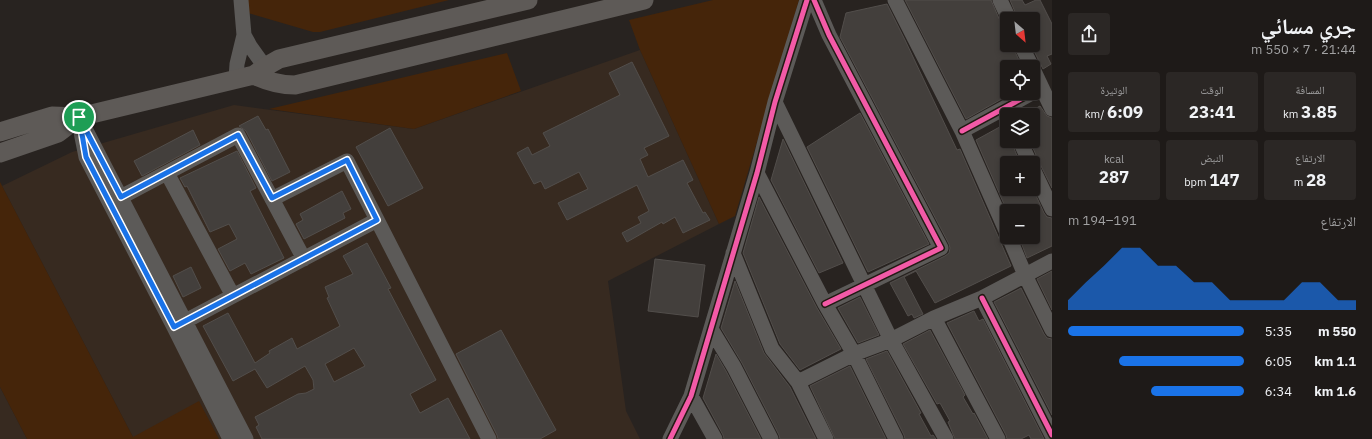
<!DOCTYPE html>
<html lang="ar">
<head>
<meta charset="utf-8">
<style>
	body { margin:0; font-family:"IBM Plex Sans","Noto Naskh Arabic",sans-serif; background:#2b2725; color:#f1f3f6; direction:rtl; height:100vh; display:flex; flex-direction:column; font-size:15px; white-space:nowrap }
	* { box-sizing:border-box; margin:0 }
	p { font-size:13px; color:#a1a1a2 }
	.icon { flex:none; width:22px; height:22px; fill:none; stroke:currentColor; stroke-width:2; stroke-linecap:round; stroke-linejoin:round }
	.map { position:relative; flex:1; overflow:hidden; direction:ltr }
	.side { display:flex; flex-direction:column; background:#1e1a18; width:320px }
	.side>* { flex:none }
	.needle { width:26px; rotate:152deg }
	.tools { position:absolute; left:1000px; top:12px; display:grid; gap:8px }
	.tools a { display:grid; place-items:center; width:40px; height:40px; border-radius:4px; background:#1e1a18; box-shadow:0 2px 6px #0003,0 0 0 1px #3c3837; font-size:20px }
	.pin { position:absolute; display:grid; place-items:center; width:34px; height:34px; color:#fff; margin:-17px; border:2px solid #fff; border-radius:50%; box-shadow:0 1px 4px #0007 }
	.round { display:grid; place-items:center; flex:none; width:42px; height:42px; border-radius:4px; background:#2b2725 }
	.overview { display:flex; align-items:center; justify-content:space-between; height:68px; padding:0 16px }
	h1 { font-size:22px; font-weight:800; line-height:30px }
	.metrics { display:grid; grid-template-columns:repeat(3,1fr); gap:6px; height:68px; padding:4px 16px }
	.metrics div { display:grid; align-content:center; border-radius:4px; background:#2b2725; text-align:center }
	.metrics b { font-size:17px; font-weight:800 }
	.metrics small { font-size:11px; font-weight:400 }
	.metrics p { font-size:11px }
	.chart { height:112px; padding:8px 16px }
	.chart p { display:flex; justify-content:space-between }
	.chart svg { width:100%; height:72px; margin-top:4px; fill:#1a73e8; opacity:.7 }
	ul { padding:0 16px; list-style:none; font-size:13px }
	li { display:grid; grid-template-columns:64px 48px 1fr; align-items:center; height:30px }
	li i { height:10px; border-radius:5px; background:#1a73e8 }
	main { display:flex; flex:1; min-height:0 }
	.map>svg:first-child { display:block }
	.built { fill:#372a20 }
	.green { fill:#45250a }
	.building { fill:#433f3c; stroke:#524e4b; fill-rule:evenodd }
	.lines { fill:none; stroke-linecap:round; stroke-linejoin:round }
	.minor { stroke:#5c5a58; stroke-width:15 }
	.major { stroke:#5e5a57; stroke-width:19 }
	.cycleway-casing { stroke:#221913; stroke-width:8 }
	.cycleway { stroke:#f35aa7; stroke-width:5 }
	.route-casing { stroke:#fff; stroke-width:8 }
	.route { stroke:#1a73e8; stroke-width:5 }
</style>
</head>
<body>
<main>
<section class="side">
<div class="overview"><div><h1>جري مسائي</h1><p>21:44 · 7 × 550 m</p></div><a class="round"><svg class="icon" aria-label="share" viewBox="0 0 24 24"><path d="M12 15V3M7 8l5-5 5 5M5 13v7h14v-7"/></svg></a></div>
<div class="metrics">
<div><p>المسافة</p><b>3.85<small> km</small></b></div>
<div><p>الوقت</p><b>23:41</b></div>
<div><p>الوتيرة</p><b>6:09<small> /km</small></b></div>
</div>
<div class="metrics">
<div><p>الارتفاع</p><b>28<small> m</small></b></div>
<div><p>النبض</p><b>147<small> bpm</small></b></div>
<div><p>kcal</p><b>287</b></div>
</div>
<div class="chart"><p><span>الارتفاع</span>191–194 m</p>
<svg viewBox="0 0 160 44" preserveAspectRatio="none"><path d="M0 44V38L10 27L20 17L30 6L40 6L50 17L60 17L70 27L80 27L90 38L100 38L110 38L120 38L130 27L140 27L150 38L160 38V44z"/></svg>
</div>
<ul>
<li><b>550 m</b>5:35<i style="width:100%"></i></li>
<li><b>1.1 km</b>6:05<i style="width:71%"></i></li>
<li><b>1.6 km</b>6:34<i style="width:53%"></i></li>
</ul>
</section>
<div class="map">
<svg width="1052" height="439" viewBox="0 0 1052 439">
	<rect width="100%" height="100%" fill="#282320"/>
	<!-- built -->
	<path class="built" d="M640,50l79,174 -111,57 18,130 14,28h-506l-132,-253 70,-34 162,-47 180,24z
		M0,387l27,52h-27z"/>
	<!-- green -->
	<path class="green" d="M246,0h203l-129,32h-7l-65,-19z
		M713,0h86l-64,216 -16,8 -79,-174 -11,-30z
		M507,53l14,38 -107,38 -145,-20z
		M0,182l133,255 66,-36 20,38h-192l-27,-52z"/>
	<!-- building -->
	<path class="building" d="M905,0h86l10,23 6,5v17h5l10,22h-15v29l-41,23z
		M1010,0h12l3,5 11,-5h4l12,24v30l-5,2 4,8 -8,5 -12,-24h2v-26h-15z
		M887,4l18,36 52,110 3,-1 51,117 -76,37 -19,-32 -12,6 19,37 -9,4 -2,-4 -4,2 -18,-33 55,-27 4,-3 1,-5 -1,-4 -109,-207 6,-24z
		M632,62l37,74 -25,12 4,7 -8,4 8,18 35,-17 10,20 -6,3 16,30 2,-1 5,8 -27,13 -8,-16 -12,7 -1,-2 -35,20 -5,-9 19,-10 -3,-6 11,-6 -12,-26 -70,35 -9,-17 30,-14 -9,-17 -34,17 -4,-8 -7,3 -17,-31 11,-6 4,8 18,-9 -7,-13 77,-38 -11,-22z
		M1040,106l7,10 5,2v70l-13,-26 -9,-21h3v-31z
		M860,113l69,131 -61,28 -61,-125z
		M258,116l8,14 2,-1 22,43 -18,9 -26,-50 -7,-5z
		M1007,123v18h4l9,22h-13v26h26l11,24 3,4 5,1v28l-25,12 -8,-21h14v-26h-26l-31,-71z
		M390,128l33,60 -35,18 -32,-59z
		M193,130l7,15 -58,31 -8,-15z
		M783,139l60,124 -24,10 -48,-93z
		M237,151l19,37 -6,3 3,6 31,61 -33,16 -6,-11 -15,8 -12,-22 19,-10 -8,-15 -19,8 -23,-46 -2,1 -5,-9z
		M342,191l9,18 -8,4 2,5 -41,21 -8,-15 7,-4 -3,-6z
		M759,197l58,111 24,41 -41,21 -20,-26 -37,-91z
		M367,243l24,45 -3,1 48,91 -26,14 10,19 28,-15 22,41h-208l-6,-12 3,-2 -4,-8 43,-23 8,-1 8,-4 -1,-9 -8,-14 -38,22 -12,-19 -22,12 -30,-55 25,-13 27,50 15,-10 -1,-2 23,-13 5,11 43,-23 -13,-28 2,-1 -4,-10 28,-13 -10,-18zM354,348l11,18 -31,16 -9,-18z
		M655,259l50,6 -7,52 -50,-6z
		M191,267l10,21 -18,9 -10,-21z
		M1052,271v39l-15,-31z
		M735,281l29,72 26,34 26,52h-36l-1,-4 -37,-72 -21,-35z
		M1021,288l23,46 3,4 5,1v76l-58,-113z
		M860,297l19,38 -21,8 -20,-35z
		M974,311l5,10 4,-2 61,120h-13l-2,-4 -8,4h-14l-1,-4 -59,-112z
		M501,330l55,100 -16,9h-42l-1,-4 -41,-81z
		M930,330l35,65 -2,2 10,17 1,-1 14,26h-33l-7,-17 2,-1 -10,-18 -3,1 -34,-60z
		M887,351l34,62 -2,1 12,22 2,-1 3,4h-31l-1,-4 -38,-76z
		M716,354l10,17 35,68h-37l-1,-4 -20,-37z
		M850,366l36,73h-51l-25,-53z"/>
	<g class="lines">
		<!-- minor -->
		<path class="minor" d="M814,0l15,35 112,213 -116,56
			M895,0l67,131 45,102
			M1000,0l9,19
			M244,35l6,11 15,21
			M1021,45l11,22
			M1033,69l19,40
			M236,79l1,-15 7,-29 -3,-35
			M775,102l116,238 55,99
			M79,117l167,322
			M962,131l70,-38
			M81,132l5,25 88,170 56,112
			M1020,141l10,22
			M1033,169l19,40
			M167,173l66,123
			M757,173l68,131 29,50 42,85
			M121,197l117,-62 66,124
			M272,199l75,-38 142,278
			M1009,237l16,38 27,55
			M733,253l39,96 26,33 28,57
			M982,298l70,137
			M934,318l64,121
			M178,325l199,-105
			M711,329l23,38 37,72
			M798,382l56,-28 37,-14 43,-22 48,-20 70,-37
			M691,396l24,43
			M670,439l21,-43 66,-223 18,-71 32,-102"/>
		<!-- major -->
		<path class="major" d="M254,75c14,7 25,10 41,10l349,-85
			M0,132l52,-16 27,1 175,-42 11,-8 14,-8 249,-59
			M0,153l58,-20 21,-16"/>
		<!-- cycleway casing -->
		<g class="cycleway-casing">
			<path id="cycleway" d="M814,0l15,35 112,213 -116,56
				M962,131l70,-38
				M982,298l70,137
				M670,439l21,-43 66,-223 18,-71 32,-102"/>
		</g>
		<!-- cycleway -->
		<use href="#cycleway" class="cycleway"/>
	</g>
	<g class="lines">
		<!-- route casing -->
		<g class="route-casing">
			<path id="route" d="M79,117l42,80 117,-62 34,63 75,-38 30,60 -203,107 -88,-170z"/>
		</g>
		<!-- route -->
		<use href="#route" class="route"/>
	</g>
</svg>
<div class="tools">
<a><svg class="needle" viewBox="-14 -14 28 28"><path d="M0-13l5 13h-10z" fill="#e53935"/><path d="M0 13l5-13h-10z" fill="#a1a1a2"/></svg></a>
<a><svg class="icon" aria-label="locate" viewBox="0 0 24 24"><circle cx="12" cy="12" r="6"/><path d="M12 2v4M12 18v4M2 12h4M18 12h4"/></svg></a>
<a><svg class="icon" aria-label="layers" viewBox="0 0 24 24"><path d="M12 4l9 5-9 5-9-5zM3 14l9 5 9-5"/></svg></a>
<a>+</a>
<a>−</a>
</div>
<div class="pin" style="left:79px;top:117px;background:#1e9e55"><svg class="icon" aria-label="arrive" viewBox="0 0 24 24"><path d="M6 21V4h12l-3 4 3 4H6"/></svg></div>
</div>
</main>
</body>
</html>
